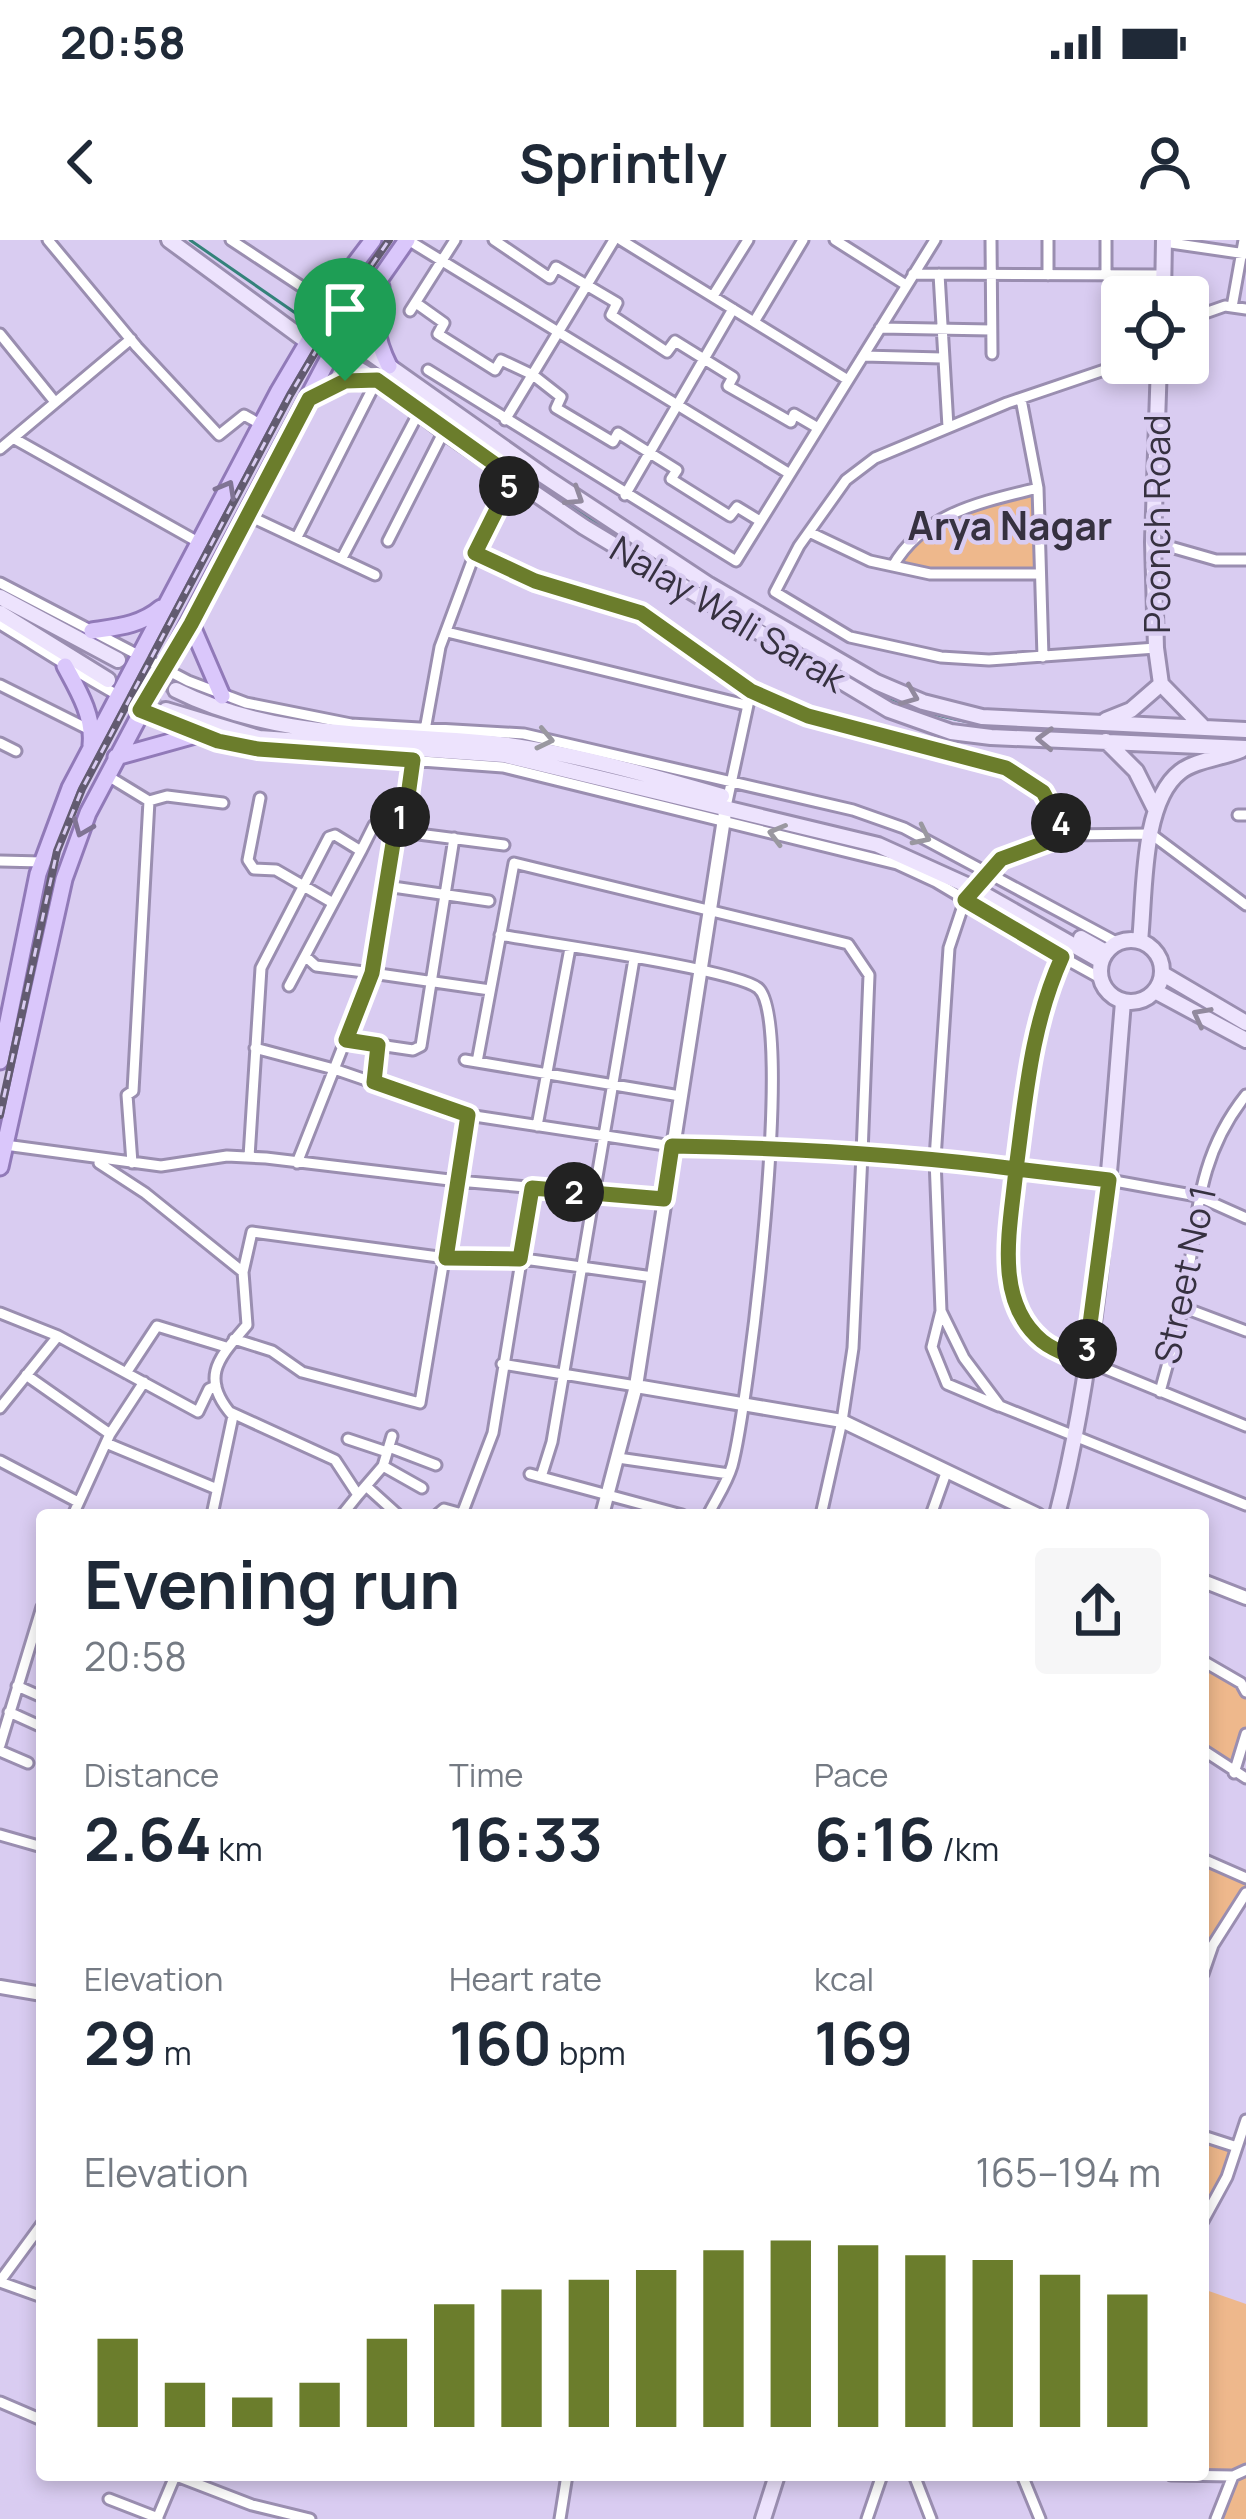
<!DOCTYPE html>
<html lang="en">
<head>
<meta charset="utf-8">
<style>
	body { margin:0; font-family:Manrope,sans-serif; background:#f6f6f7; color:#1f2937; height:100vh; display:flex; flex-direction:column; font-size:45px; white-space:nowrap }
	* { box-sizing:border-box; margin:0 }
	p { font-size:39px; color:#747a83 }
	.icon { flex:none; width:66px; height:66px; fill:none; stroke:currentColor; stroke-width:2; stroke-linecap:round; stroke-linejoin:round }
	.map { position:relative; flex:1; overflow:hidden }
	.side { position:absolute; left:36px; top:1269px; width:1173px; height:972px; display:flex; flex-direction:column; background:#fff; border-radius:12px; box-shadow:0 6px 18px #0003 }
	.side>* { flex:none }
	.buttons { position:absolute; left:1101px; top:36px; display:grid; gap:24px }
	.buttons a { display:grid; place-items:center; width:108px; height:108px; border-radius:12px; background:#fff; box-shadow:0 6px 18px #0003; font-size:60px }
	.pin { position:absolute; display:grid; place-items:center; width:102px; height:102px; color:#fff; margin:-123px -51px; border-radius:50% 50% 50% 0; rotate:-45deg; box-shadow:0 0 12px #0007 }
	.pin .icon { rotate:45deg }
	.km { position:absolute; width:60px; height:60px; margin:-30px; border-radius:50%; background:#222; color:#fff; font-size:33px; line-height:60px; text-align:center }
	.round { display:grid; place-items:center; flex:none; width:126px; height:126px; border-radius:12px; background:#f6f6f7 }
	.summary { display:flex; align-items:center; justify-content:space-between; height:204px; padding:0 48px }
	h1 { font-size:66px; font-weight:700; line-height:90px }
	.figures { display:grid; grid-template-columns:repeat(3,1fr); gap:18px; height:204px; padding:12px 48px }
	.figures div { display:grid; align-content:center }
	.figures b { font-size:60px; font-weight:700 }
	.figures small { font-size:33px; font-weight:400 }
	.figures p { font-size:33px }
	.chart { height:336px; padding:24px 48px }
	.chart p { display:flex; justify-content:space-between }
	.chart svg { width:100%; height:216px; margin-top:12px; stroke:#6b7d2c; stroke-width:6 }
	.status { display:flex; justify-content:space-between; align-items:center; height:84px; padding:0 60px; background:#fff; direction:ltr }
	.status svg { height:33px; fill:currentColor }
	header { display:flex; justify-content:space-between; align-items:center; height:156px; padding:0 48px; background:#fff; font-size:54px; font-weight:700 }
	.map>svg:first-child { display:block }
	.green { fill:#eeb88c }
	.lines { fill:none; stroke-linecap:round; stroke-linejoin:round }
	.stream { stroke:#34827a; stroke-width:3 }
	.secondary-tunnel { stroke:#b8adce; stroke-width:14; stroke-dasharray:14 7; stroke-linecap:butt }
	.minor-casing { stroke:#9a8eb0; stroke-width:15 }
	.tertiary-casing { stroke:#9a8eb0; stroke-width:18 }
	.secondary-casing { stroke:#9a8eb0; stroke-width:20 }
	.primary-casing { stroke:#917ab8; stroke-width:21 }
	.minor { stroke:#fff; stroke-width:9 }
	.tertiary { stroke:#fff; stroke-width:12 }
	.secondary { stroke:#ede3fd; stroke-width:14 }
	.primary { stroke:#dac7fb; stroke-width:15 }
	.rail-casing { stroke:#625b70; stroke-width:8 }
	.rail { stroke:#d9ccf1; stroke-width:3; stroke-dasharray:9; stroke-linecap:butt }
	.oneway { stroke:#807494 }
	.oneway2 { stroke:#928a9e }
	.oneway3 { stroke:#9a98a0 }
	.route-casing { stroke:#fff; stroke-width:24 }
	.route { stroke:#6b7d2c; stroke-width:15 }
	.labels { text-anchor:middle; stroke-width:9; stroke-linejoin:round; paint-order:stroke }
	.street-label { font-size:36px; fill:#363140; stroke:#d9ccf1 }
	.neighbourhood-label { font-size:39px; font-weight:bold; fill:#363140; stroke:#d9ccf1 }
</style>
</head>
<body>
<div class="status"><b>20:58</b><svg viewBox="0 0 49 12"><path d="M0 12V9h3v3zM5 12V6h3v6zM10 12V3h3v9zM15 12V0h3v12zM26 1h20v11H26zM47 4h2v5h-2z"/></svg></div>
<header><svg class="icon" aria-label="back" viewBox="0 0 24 24"><path d="M15 5l-7 7 7 7"/></svg>Sprintly<svg class="icon" aria-label="person" viewBox="0 0 24 24"><circle cx="12" cy="8" r="4"/><path d="M4 21q1-7 8-7t8 7"/></svg></header>
<div class="map">
<svg width="1246" height="2279" viewBox="0 0 1246 2279">
	<rect width="100%" height="100%" fill="#d9ccf1"/>
	<!-- green -->
	<path class="green" d="M1039,247l6,92 -119,-7 -31,-6c38,-53 85,-59 144,-79z
		M1203,1421l43,31v42l-12,39 -31,-23z
		M1203,1619l43,18v18l-18,22 -25,57z
		M1203,1896l34,11 -28,58 -6,-1z
		M1203,2049l43,15v215h-26l18,-45 -35,1z"/>
	<g class="lines">
		<!-- stream -->
		<path class="stream" d="M190,0l117,81
			M347,109l245,171 95,59
			M788,399c39,23 78,51 121,67 96,35 233,28 337,33"/>
		<!-- secondary-tunnel -->
		<path class="secondary-tunnel" d="M128,425l48,25
			M117,445l49,25"/>
		<!-- minor casing -->
		<g class="minor-casing">
			<path id="minor" d="M48,0l89,107 82,88 25,-20 18,10
				M231,0l100,66
				M408,0l382,234
				M494,0l56,38 6,-11 61,36 -6,12 56,37 8,-11 58,36 -5,9 63,36 3,-8 24,14
				M621,0l227,140
				M835,0l71,45
				M991,0l1,114
				M1164,2l82,12
				M913,34l251,1
				M939,34l9,153
				M1048,35v-35
				M1106,36v-36
				M713,56l35,-56
				M416,63l28,20 -6,11 57,36 6,-10 32,15 28,22 -5,11 57,34 5,-9 59,37 -6,9 59,37 7,-9 23,14
				M1232,67l12,-67
				M410,71l45,-71
				M1188,79l37,-13 21,3
				M754,82l49,-82
				M880,88l111,2
				M0,94l55,68
				M863,116l79,2
				M1125,123l-118,40 -132,55 -29,22 -47,66 -24,46 75,45 91,20 48,3 167,-12
				M428,130l308,191 199,-321
				M1021,159l17,89 5,169
				M505,180l109,-180
				M13,198l185,104
				M0,209l131,-110
				M625,255l108,-186
				M247,275l128,60
				M809,292l61,29 60,13h110
				M297,297l80,-157
				M388,301l56,-110
				M1153,302l63,18h30
				M475,313l60,28 106,32 110,78
				M342,318l77,-146
				M893,326c30,-53 89,-64 145,-78
				M0,343l188,98 58,22 105,21 173,10 329,76 51,18 214,115
				M0,384c84,51 160,106 258,125l245,18 394,97 39,18 126,75 -20,43 -8,35 -26,225c5,35 11,59 37,84l201,82
				M447,392l299,73
				M0,445l92,46
				M425,490l15,-83 35,-94 38,-76
				M0,503l16,8
				M108,536l41,25 -16,290 -6,4 5,68
				M260,558l-12,62 6,9 22,1 57,33
				M149,561l18,-5 56,7
				M727,562l24,-111 57,25 198,52 37,24 24,43
				M1238,575h8
				M361,611l13,-26 21,6 13,-34 5,-37
				M0,621l42,1
				M386,646l103,15
				M1246,665l-95,-71 -84,1 -66,24 -36,41 -16,48 -14,211 6,152 23,47 36,48 246,99
				M500,695c43,8 234,34 258,53 38,31 -10,420 -26,478 -5,17 -16,33 -24,49
				M1062,717l38,21
				M490,750l-118,-17 23,-142 109,14
				M345,800l68,10 8,-4 33,-208
				M255,808l79,21 134,46 204,31 98,2 165,11 174,21 88,16 49,22
				M465,820l215,36
				M477,822l37,-199 334,81 21,31 -7,179 -9,194 -11,73 -21,94
				M374,842l4,-37
				M537,886l33,-178
				M5,905l156,21 66,-10 39,2 192,23 206,18
				M249,917l12,-189 68,-131 6,-2 26,16 -72,135
				M99,923l46,30 98,79
				M297,923l75,-190 -56,-7 -11,-10
				M1182,1067l64,24
				M941,1071l-9,36 15,37 52,22
				M0,1073l58,23 140,76 11,-23 7,-3
				M234,1099l38,12 30,21 118,31 48,-288
				M502,1124l134,22
				M126,1133l31,-47 69,21
				M26,1135l84,59
				M1160,1152c7,-27 16,-55 22,-82 17,-80 9,-146 64,-215
				M0,1168l58,-72
				M230,1172l105,48 23,35 -16,20
				M348,1199l39,13
				M106,1203l111,46
				M389,1207l47,18
				M618,1218l111,16
				M0,1221l78,41
				M383,1226l39,22
				M530,1234l152,41
				M541,1237l11,-35 82,-483
				M366,1246l31,28
				M358,1255l25,-29 9,-30
				M73,1275l37,-81 34,-52
				M212,1275l21,-99c-35,-39 -13,-59 14,-91l-4,-53 9,-40 194,26 78,1 129,18
				M437,1275l7,-6 18,5 31,-81 40,-245
				M931,1275l15,-42
				M1203,1421l38,22 5,9
				M17,1446l25,11
				M9,1472l33,15
				M0,1505l42,-138
				M1203,1510l43,28
				M0,1511l28,12
				M1234,1533l12,-39
				M0,1595l42,12
				M1203,1619l43,19
				M1203,1734l10,-29 33,-52
				M1203,1896l34,11
				M1203,1981l24,-44 19,-57
				M0,2041l42,-57
				M0,2042l42,15
				M0,2162l42,18
				M174,2235l78,30 58,14
				M914,2235l17,44
				M1022,2235l18,44
				M1171,2235l62,1 13,-6
				M109,2259l49,19
				M157,2279l18,-43
				M560,2279l7,-44
				M867,2279l15,-44
				M1216,2279l17,-43"/>
		</g>
		<!-- tertiary casing -->
		<g class="tertiary-casing">
			<path id="tertiary" d="M636,1146l206,35 196,94
				M602,1275l34,-129 90,-580
				M1203,1341l43,17
				M0,1747l42,7"/>
		</g>
		<!-- secondary casing -->
		<g class="secondary-casing">
			<path id="secondary" d="M169,0l140,103
				M1163,57l1,-57
				M342,93l202,143 165,109 167,97 47,20 59,15 264,13
				M331,113l46,27 67,51 140,96 305,183 62,22 40,5 255,11
				M1159,123l-6,179 3,106 5,36 43,44
				M0,357l118,63
				M0,373l108,67
				M176,450c105,53 219,41 332,55 67,9 148,32 214,51
				M166,470l93,28 245,17 374,90 95,43 128,73
				M1106,480l25,-10 30,-26
				M1106,501l30,30 18,36
				M1081,698l25,14
				M1100 731a31 31 0 1 1 62 0a31 31 0 1 1-62 0Z
				M1140,701c5,-46 1,-139 40,-169 15,-12 42,-14 61,-22
				M1163,734l83,49
				M1155,751l91,49
				M1057,1275c42,-163 52,-345 66,-513
				M763,2279l14,-44"/>
		</g>
		<!-- primary casing -->
		<g class="primary-casing">
			<path id="primary" d="M381,47c-9,29 -6,51 8,79
				M313,157l26,-14 38,-3
				M191,384l31,72
				M92,391c26,-4 49,-6 69,-23
				M65,426c13,24 29,50 26,79
				M116,517l83,-23
				M0,821l38,-187 32,-86 209,-397 72,-122 22,-29
				M0,927l64,-288 24,-66 254,-480 65,-93"/>
		</g>
		<!-- minor -->
		<use href="#minor" class="minor"/>
		<!-- tertiary -->
		<use href="#tertiary" class="tertiary"/>
		<!-- secondary -->
		<use href="#secondary" class="secondary"/>
		<!-- primary -->
		<use href="#primary" class="primary"/>
		<!-- rail casing -->
		<g class="rail-casing">
			<path id="rail" d="M0,875l57,-264 25,-62 208,-394 48,-82 51,-73"/>
		</g>
		<!-- rail -->
		<use href="#rail" class="rail"/>
	</g>
	<!-- one-way arrows -->
	<defs><path id="oneway-chevron" d="M-2-3.5L2.5 0L-2 3.5" fill="none" stroke-width="1.6" stroke-linecap="round" stroke-linejoin="round" transform="scale(3)"/></defs>
	<g class="oneway">
		<use href="#oneway-chevron" transform="translate(227 249) rotate(-61)"/>
		<use href="#oneway-chevron" transform="translate(82 588) rotate(112)"/>
	</g>
	<g class="oneway2">
		<use href="#oneway-chevron" transform="translate(575 257) rotate(33)"/>
		<use href="#oneway-chevron" transform="translate(910 456) rotate(22)"/>
		<use href="#oneway-chevron" transform="translate(1045 499) rotate(-178)"/>
		<use href="#oneway-chevron" transform="translate(1201 776) rotate(-152)"/>
	</g>
	<g class="oneway3">
		<use href="#oneway-chevron" transform="translate(545 499) rotate(12)"/>
		<use href="#oneway-chevron" transform="translate(777 594) rotate(-165)"/>
		<use href="#oneway-chevron" transform="translate(922 596) rotate(26)"/>
	</g>
	<g class="lines">
		<!-- route casing -->
		<g class="route-casing">
			<path id="route" d="M345,141l-36,18 -118,225 -51,86 78,31 40,8 155,11 -5,36 -13,35 -23,142 -26,67 32,5 -4,37 94,33 -22,143 74,1 12,-71 132,11 8,-53c115,2 230,8 344,23 -5,56 -24,131 26,172 12,10 29,15 43,21l24,-182 -93,-11c10,-74 15,-143 46,-212l-97,-57 36,-41 65,-24 -23,-43 -37,-24 -198,-52 -57,-25 -110,-78 -106,-32 -60,-28 38,-76 -136,-97 -32,1"/>
		</g>
		<!-- route -->
		<use href="#route" class="route"/>
	</g>
	<g class="labels">
		<!-- street labels -->
		<g class="street-label">
			<text transform="translate(1157 284) rotate(-90)" y="13">Poonch Road</text>
			<text transform="translate(728 374) rotate(31)" y="13">Nalay Wali Sarak</text>
			<text transform="translate(1185 1035) rotate(-78)" y="13">Street No 1</text>
		</g>
		<!-- neighbourhood labels -->
		<g class="neighbourhood-label">
			<text x="1010" y="300">Arya Nagar</text>
		</g>
	</g>
</svg>
<div class="buttons">
<a><svg class="icon" aria-label="locate" viewBox="0 0 24 24"><circle cx="12" cy="12" r="6"/><path d="M12 2v4M12 18v4M2 12h4M18 12h4"/></svg></a>
</div>
<div class="pin" style="left:345px;top:141px;background:#1e9e55"><svg class="icon" aria-label="arrive" viewBox="0 0 24 24"><path d="M6 21V4h12l-3 4 3 4H6"/></svg></div>
<b class="km" style="left:400px;top:577px">1</b>
<b class="km" style="left:574px;top:952px">2</b>
<b class="km" style="left:1087px;top:1109px">3</b>
<b class="km" style="left:1061px;top:583px">4</b>
<b class="km" style="left:509px;top:246px">5</b>
<section class="side">
<div class="summary"><div><h1>Evening run</h1><p>20:58</p></div><a class="round"><svg class="icon" aria-label="share" viewBox="0 0 24 24"><path d="M12 15V3M7 8l5-5 5 5M5 13v7h14v-7"/></svg></a></div>
<div class="figures">
<div><p>Distance</p><b>2.64<small> km</small></b></div>
<div><p>Time</p><b>16:33</b></div>
<div><p>Pace</p><b>6:16<small> /km</small></b></div>
</div>
<div class="figures">
<div><p>Elevation</p><b>29<small> m</small></b></div>
<div><p>Heart rate</p><b>160<small> bpm</small></b></div>
<div><p>kcal</p><b>169</b></div>
</div>
<div class="chart"><p><span>Elevation</span>165–194 m</p>
<svg viewBox="0 0 160 44" preserveAspectRatio="none"><path d="M5 44V26M15 44V35M25 44V38M35 44V35M45 44V26M55 44V19M65 44V16M75 44V14M85 44V12M95 44V8M105 44V6M115 44V7M125 44V9M135 44V10M145 44V13M155 44V17"/></svg>
</div>
</section>
</div>
</body>
</html>
